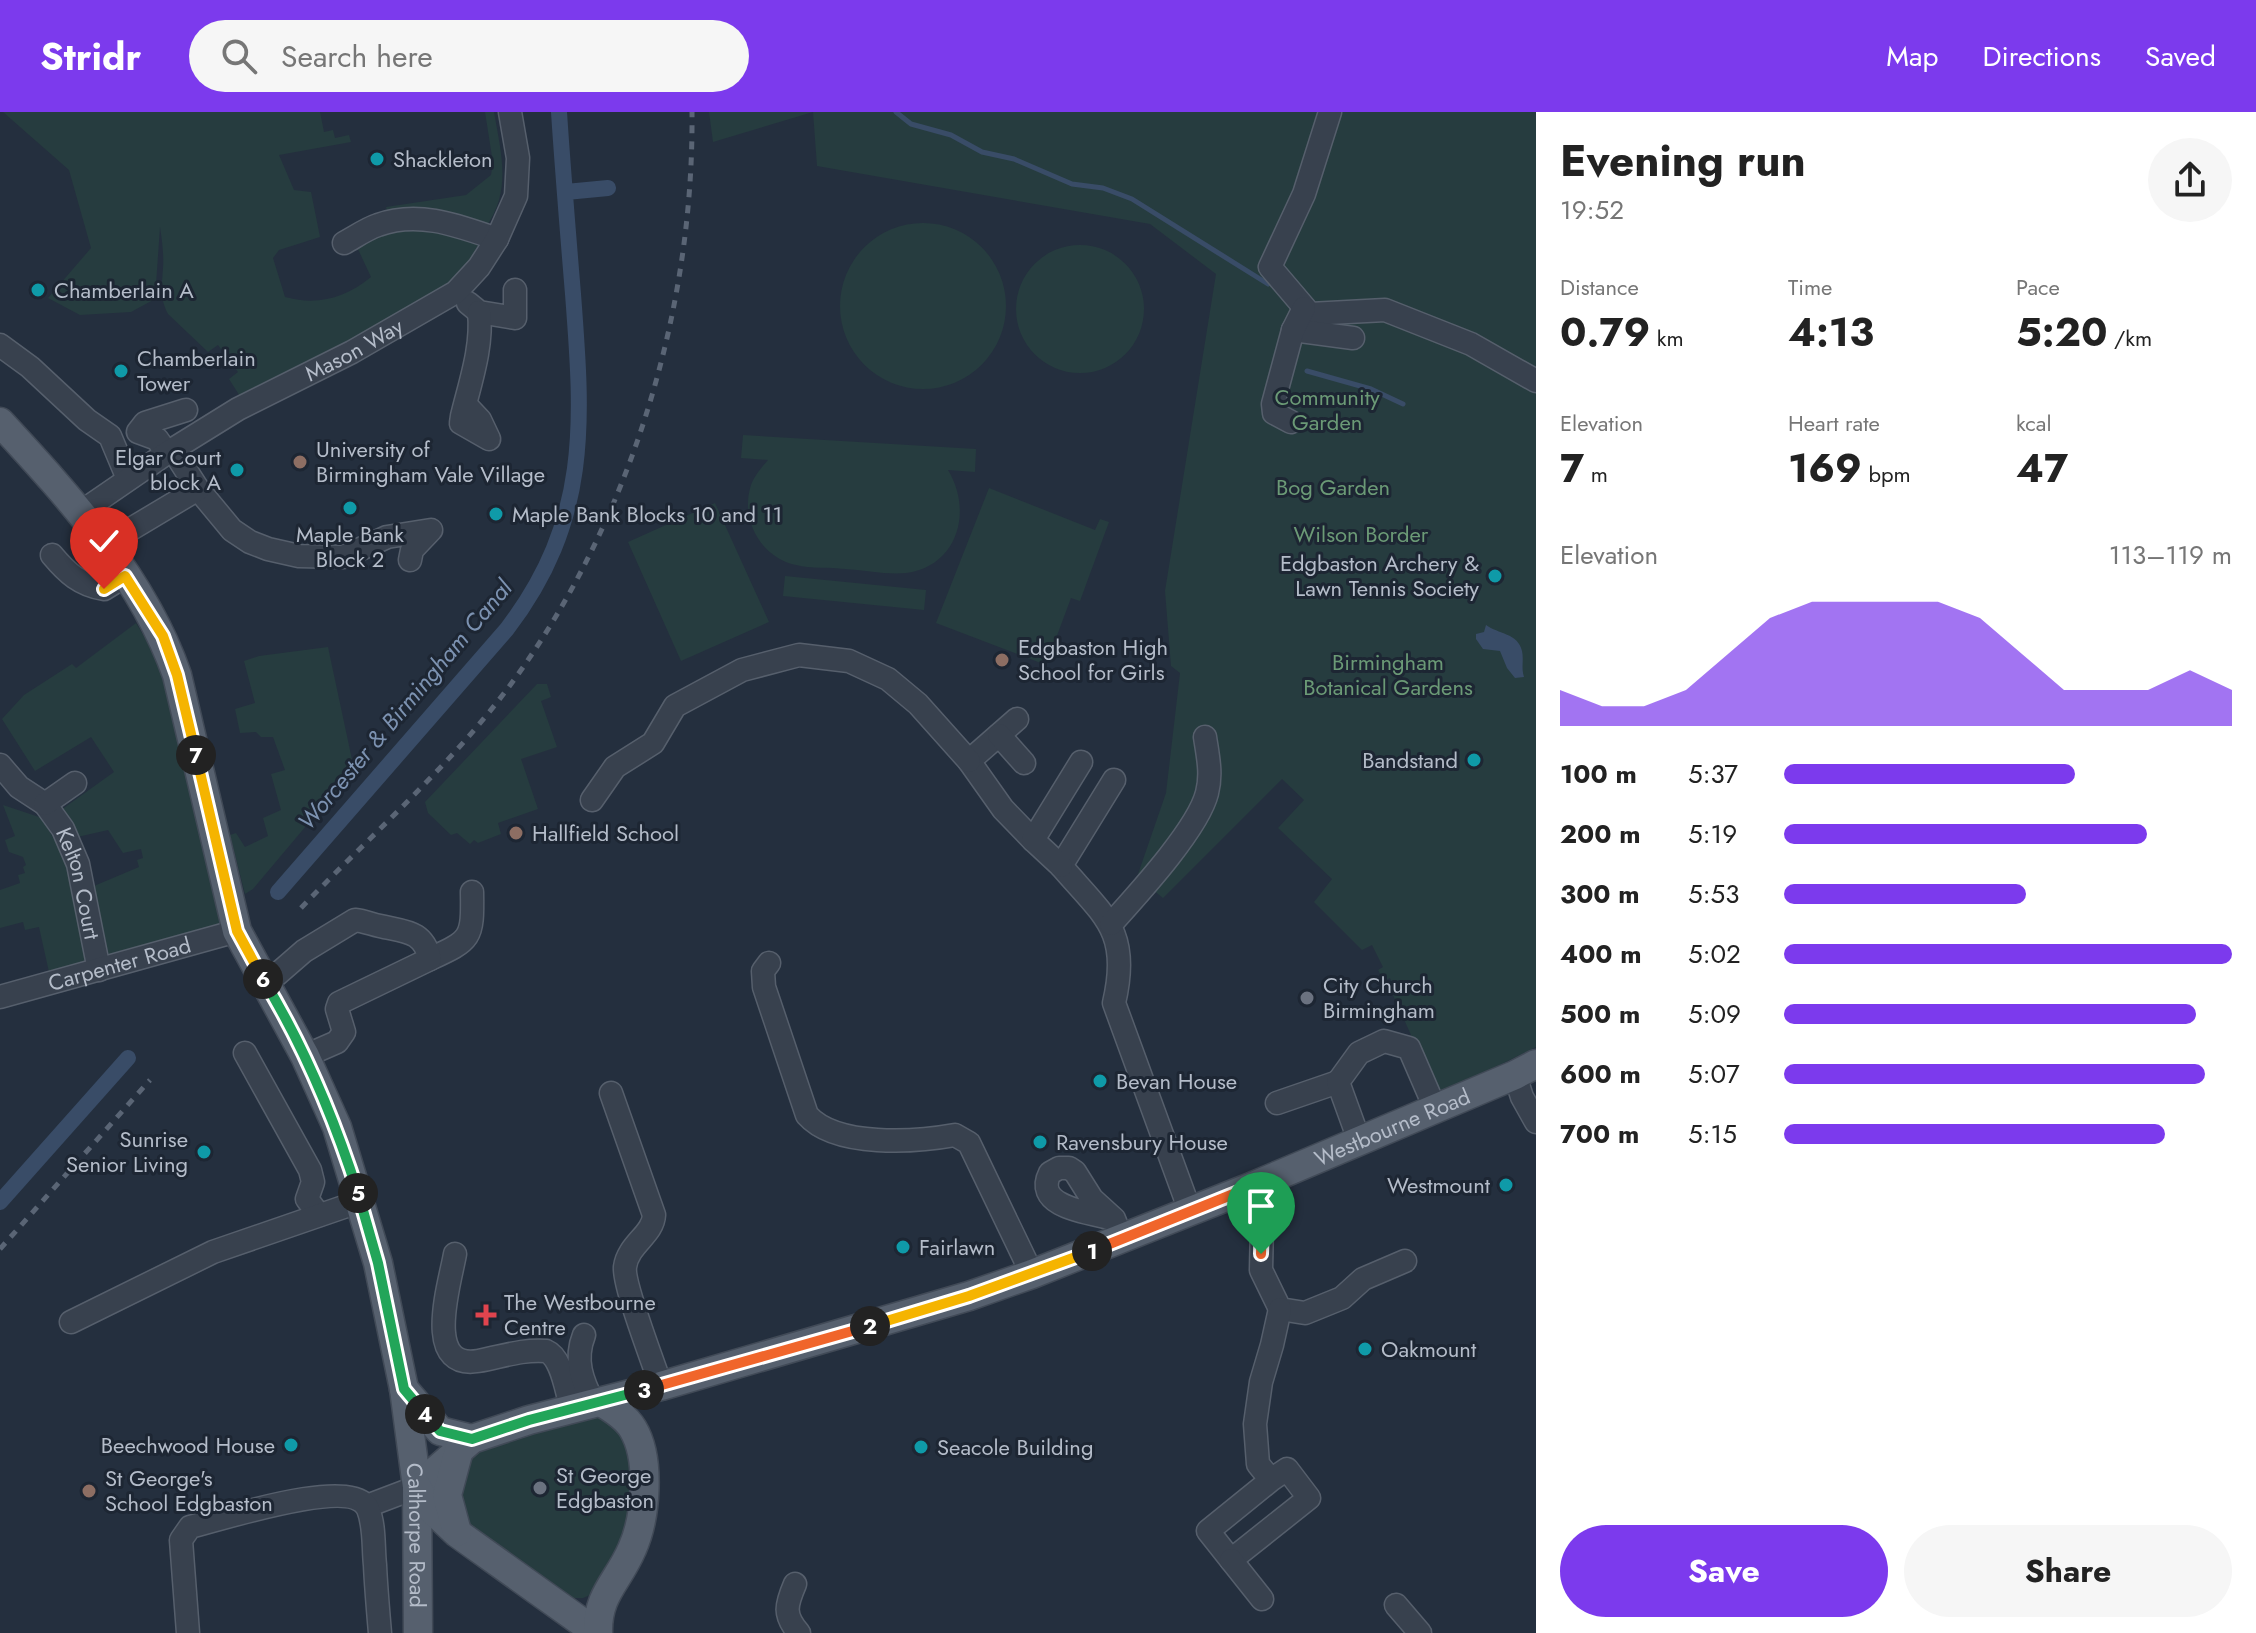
<!DOCTYPE html>
<html lang="en">
<head>
<meta charset="utf-8">
<style>
	body { margin:0; font-family:Jost,sans-serif; background:#f6f6f6; color:#222; height:100vh; display:flex; flex-direction:column; font-size:30px; white-space:nowrap }
	* { box-sizing:border-box; margin:0 }
	p { font-size:26px; color:#767676 }
	.icon { flex:none; width:44px; height:44px; fill:none; stroke:currentColor; stroke-width:2; stroke-linecap:round; stroke-linejoin:round }
	.map { position:relative; flex:1; overflow:hidden }
	.panel { display:flex; flex-direction:column; background:#fff; width:720px }
	.panel>* { flex:none }
	.pin { position:absolute; display:grid; place-items:center; width:68px; height:68px; color:#fff; margin:-82px -34px; border-radius:50% 50% 50% 0; rotate:-45deg; box-shadow:0 0 8px #0007 }
	.pin .icon { rotate:45deg }
	.km { position:absolute; width:40px; height:40px; margin:-20px; border-radius:50%; background:#222; color:#fff; font-size:22px; line-height:40px; text-align:center }
	.round { display:grid; place-items:center; flex:none; width:84px; height:84px; border-radius:42px; background:#f6f6f6 }
	.head { display:flex; align-items:center; justify-content:space-between; height:136px; padding:0 24px }
	h1 { font-size:44px; font-weight:700; line-height:60px }
	.figures { display:grid; grid-template-columns:repeat(3,1fr); gap:12px; height:136px; padding:8px 24px }
	.figures div { display:grid; align-content:center }
	.figures b { font-size:40px; font-weight:700 }
	.figures small { font-size:22px; font-weight:400 }
	.figures p { font-size:22px }
	.chart { height:224px; padding:16px 24px }
	.chart p { display:flex; justify-content:space-between }
	.chart svg { width:100%; height:144px; margin-top:8px; fill:#7c3aed; opacity:.7 }
	.cta { display:flex; gap:16px; margin-top:auto; padding:16px 24px }
	.cta a { flex:1; height:92px; border-radius:48px; background:#7c3aed; color:#fff; font-size:32px; font-weight:700; line-height:92px; text-align:center }
	.cta a+a { background:#f6f6f6; color:#222 }
	ul { padding:0 24px; list-style:none; font-size:26px }
	li { display:grid; grid-template-columns:128px 96px 1fr; align-items:center; height:60px }
	li i { height:20px; border-radius:10px; background:#7c3aed }
	header { display:flex; align-items:center; gap:48px; box-sizing:border-box; height:112px; padding:0 40px; background:#7c3aed; color:#fff }
	header strong { font-size:38px }
	nav { display:flex; gap:44px; margin-inline-start:auto; font-size:28px }
	.search { width:560px; height:72px; background:#f6f6f6; display:flex; align-items:center; gap:20px; box-sizing:border-box; padding:0 28px; border-radius:44px; color:#767676; font-size:30px }
	main { display:flex; flex:1; min-height:0 }
	.map>svg:first-child { display:block }
	.green { fill:#263c3f }
	.water { fill:#394c67 }
	.lines { fill:none; stroke-linecap:round; stroke-linejoin:round }
	.stream { stroke:#394c67; stroke-width:5 }
	.canal { stroke:#394c67; stroke-width:16 }
	.minor-casing { stroke:#565f6c; stroke-width:25 }
	.major-casing { stroke:#414a57; stroke-width:31 }
	.minor { stroke:#38414e; stroke-width:22 }
	.major { stroke:#56606e; stroke-width:28 }
	.rail { stroke:#5a6575; stroke-width:5; stroke-dasharray:8 8; stroke-linecap:butt }
	.split-1-casing { stroke:#fff; stroke-width:16 }
	.split-2-casing { stroke:#fff; stroke-width:16 }
	.split-3-casing { stroke:#fff; stroke-width:16 }
	.split-4-casing { stroke:#fff; stroke-width:16 }
	.split-5-casing { stroke:#fff; stroke-width:16 }
	.split-6-casing { stroke:#fff; stroke-width:16 }
	.split-7-casing { stroke:#fff; stroke-width:16 }
	.split-8-casing { stroke:#fff; stroke-width:16 }
	.split-1 { stroke:#f0652b; stroke-width:10 }
	.split-2 { stroke:#f5b400; stroke-width:10 }
	.split-3 { stroke:#f0652b; stroke-width:10 }
	.split-4 { stroke:#22a559; stroke-width:10 }
	.split-5 { stroke:#22a559; stroke-width:10 }
	.split-6 { stroke:#22a559; stroke-width:10 }
	.split-7 { stroke:#f5b400; stroke-width:10 }
	.split-8 { stroke:#f5b400; stroke-width:10 }
	.culture-dot { fill:#0f9aa8; stroke:#1d2633; stroke-width:3 }
	.education-dot { fill:#8d6e63; stroke:#1d2633; stroke-width:3 }
	.worship-dot { fill:#6b7280; stroke:#1d2633; stroke-width:3 }
	.health-dot { fill:#e0444e; stroke:#1d2633; stroke-width:3 }
	.labels { text-anchor:middle; stroke-width:6; stroke-linejoin:round; paint-order:stroke }
	.poi-label { font-size:22px; fill:#b4bcc9; stroke:#1d2633; text-anchor:start }
	.street-label { font-size:22px; fill:#b4bcc9; stroke:#1d2633 }
	.park-label { font-size:22px; fill:#6b9a76; stroke:#1d2633 }
	.water-label { font-size:24px; font-style:italic; fill:#7c92b1; stroke:#1d2633 }
</style>
</head>
<body>
<header>
<strong>Stridr</strong>
<div class="search"><svg class="icon" aria-label="search" viewBox="0 0 24 24"><circle cx="10" cy="10" r="6"/><path d="M15 15l6 6"/></svg>Search here</div>
<nav><a>Map</a><a>Directions</a><a>Saved</a></nav>
</header>
<main>
<div class="map">
<svg width="1536" height="1521" viewBox="0 0 1536 1521">
	<rect width="100%" height="100%" fill="#242f3e"/>
	<!-- green -->
	<path class="green" d="M3,0h317l4,20 9,-2 2,8 14,-3 2,7 -72,13 15,35 17,2 9,45 -41,13 -6,8 12,39c33,9 60,1 86,-20l-14,-30c47,-25 73,-19 121,-2l-12,22 -22,24 -201,110 -14,-22 9,-7 -20,-27 -10,7 -40,-38c-9,-17 -6,-28 -5,-46 1,-13 -1,-28 -3,-41l-5,72 -24,13 -51,3 -32,-17 43,-50 -22,-78z
		M485,0h9c7,41 18,78 -8,115l-98,-13 -2,-7 80,-12 25,-20 2,-12z
		M709,0h827v935l-98,48 -45,-100 4,-2 -7,-15 -6,3 -6,-11 5,-3 -11,-22 -10,5 -48,-48 18,-23 -54,-51 26,-28 -22,-21 -119,119 -26,-21 29,-84 14,-120 -9,-7 -6,-75 51,-317 -66,-50 -333,-58 -4,-54 -100,30z
		M840 194a83 83 0 1 1 166 0a83 83 0 1 1-166 0Z
		M1016 197a64 64 0 1 1 128 0a64 64 0 1 1-128 0Z
		M743,323l233,14 -1,23 -27,-2c25,41 10,96 -42,103 -19,2 -42,-3 -61,-4 -16,-2 -34,0 -49,-4 -36,-8 -56,-46 -45,-80 3,-9 11,-18 17,-25l-27,-2z
		M989,376l106,42 5,-11 9,3 -29,79 -9,-3 -25,67 -110,-42z
		M715,391l54,119 -88,39 -53,-119z
		M785,464l141,14 -2,20 -141,-14z
		M136,511l27,45 60,252 -12,12 -102,25 -15,-71 45,-19 -2,-7 6,-2 -2,-9 -18,4 -15,-23 -35,8 -12,-28 53,-38 -23,-35 -56,34 -33,-52 22,-24 48,-31 4,4z
		M328,535l26,122 -101,120 -8,5 -15,-59 6,-2 9,14 23,-11 -5,-18 18,-8 -10,-36 14,-4 -12,-33h-12l-5,-5 -16,1 -5,-24 20,-6 -11,-42 15,-5z
		M537,572h10l4,13 -10,4 16,46 -36,12 17,50 -40,14 3,11 -23,9 -4,-3 -4,4 -13,-11 -6,2 -23,-22 -3,-11z
		M3,693l39,13 26,46 21,96 -40,12 -10,-45 -14,3 -2,-8 -23,6v-38l20,-7 -2,-8 7,-2 -2,-6 3,-2 -3,-8 -14,-5 -4,-12 10,-4z
		M603,1304l23,19 9,45 -12,66 -28,47 -12,5h-16l-49,-32 -61,-52c1,-14 0,-37 7,-49 13,-23 111,-44 139,-49z"/>
	<!-- water -->
	<path class="water" d="M1486,513c12,9 32,8 36,26 2,10 -1,16 2,26l-9,1 -8,-10 -7,-17 -17,-2 -7,-10v-5l8,-2z"/>
	<g class="lines">
		<!-- stream -->
		<path class="stream" d="M896,0l15,12 40,11 31,17 32,7 58,25 31,4 29,11 136,85
			M1307,259l64,18 32,15"/>
		<!-- canal -->
		<path class="canal" d="M566,80l42,-4
			M278,780l229,-263c83,-109 76,-205 66,-335 -5,-61 -10,-121 -14,-182
			M0,1090l128,-144"/>
		<!-- minor casing -->
		<g class="minor-casing">
			<g id="minor">
				<path d="M1330,0l-26,82 -34,73 40,47 75,-4 86,34 65,37"/>
				<path d="M344,131c11,-6 22,-14 34,-18 41,-15 81,1 119,14"/>
				<path d="M468,191l11,9 36,6v-28"/>
				<path d="M1293,218l60,8"/>
				<path d="M0,233l30,22 57,53 23,16 18,43"/>
				<path d="M465,292l15,16 9,19 -28,-16 1,-7c8,-33 21,-70 17,-104"/>
				<path d="M1291,310l-17,-9 -1,-9 20,-74 11,-22"/>
				<path d="M173,338l25,39 34,41 18,12 18,7 31,7 44,1 44,-20 44,-7 -19,20 -2,10"/>
				<path d="M167,341l-10,-14 -19,-7 7,-9 41,-13"/>
				<path id="s1" d="M81,400l86,-59 71,-44 114,-57 104,-60 23,-25 18,-28 19,-43 2,-38 -8,-46"/>
				<path d="M126,420l72,-43"/>
				<path d="M52,443c15,18 28,30 52,34l21,-13"/>
				<path d="M1017,607l-48,42 34,48 30,31"/>
				<path d="M999,623l25,28"/>
				<path id="s2" d="M0,653l19,22 26,17 18,25 15,35 21,106"/>
				<path d="M1114,668l-53,86c43,50 70,65 53,137l76,208"/>
				<path d="M592,688l23,-33 38,-24 22,-37 67,-36 57,-15 50,6 39,18 30,25 51,57"/>
				<path d="M45,692l30,-21"/>
				<path d="M1061,754l-28,-26 48,-78"/>
				<path d="M1111,812c26,-29 87,-95 96,-131 5,-19 1,-36 -2,-56"/>
				<path d="M430,847c41,-19 43,-20 42,-67"/>
				<path d="M769,851l-6,8 1,16 43,128c29,33 109,27 148,20l14,8 63,131"/>
				<path d="M266,872l38,-33 51,-31c9,1 16,4 25,6 25,6 43,4 50,33l-91,44 -2,6 7,23 -7,10 -32,14"/>
				<path id="s3" d="M0,885l237,-66"/>
				<path d="M245,941l65,117 3,12 -6,17 12,16"/>
				<path d="M1515,963l7,22 14,25"/>
				<path d="M611,981l43,122c-1,20 -26,29 -29,52 -2,18 29,97 36,119"/>
				<path d="M1277,991l61,-21"/>
				<path d="M1359,1028l-21,-58 21,-29 25,-12 25,7 26,60"/>
				<path d="M1246,1077l16,35 -1,46 19,39 25,4 37,-15 21,-19 42,-18"/>
				<path d="M1114,1107l-22,-20 -17,-27 -6,-4h-10l-9,5c-18,35 42,40 64,46l8,20"/>
				<path d="M455,1142c-5,29 -33,116 23,107 23,-4 44,-12 68,-10 17,7 20,42 26,58"/>
				<path d="M71,1210l142,-70 148,-51"/>
				<path d="M584,1223c-10,25 -2,46 10,69"/>
				<path d="M1271,1368l-63,51 23,29 78,-62 -22,-29 -16,11 -13,-16 -3,-40 6,-42 11,-37 8,-36"/>
				<path d="M367,1394l50,-19"/>
				<path d="M1231,1448l31,39"/>
				<path d="M795,1472c-9,21 -12,31 4,49"/>
				<path d="M1396,1493l24,28"/>
				<path d="M188,1521l-7,-93 9,-13c30,-7 163,-52 178,-18 7,17 5,38 7,56 1,22 3,45 5,68"/>
			</g>
		</g>
		<!-- major casing -->
		<g class="major-casing">
			<g id="major">
				<path id="s4" d="M0,310c69,75 143,155 177,253l60,256 68,125 32,71 41,136 26,126 13,98 1,146"/>
				<path d="M404,1277l36,42 32,8"/>
				<path id="s5" d="M417,1375l55,-48 57,-19 132,-34 308,-90 63,-22 214,-85 269,-114 21,-11"/>
				<path d="M417,1375l8,16 32,30 140,100"/>
				<path d="M457,1420l-10,-37 12,-45"/>
				<path d="M598,1521c-1,-39 20,-51 34,-84 14,-31 19,-90 1,-120 -7,-12 -20,-20 -32,-27"/>
			</g>
		</g>
		<!-- minor -->
		<use href="#minor" class="minor"/>
		<!-- major -->
		<use href="#major" class="major"/>
		<!-- rail -->
		<path class="rail" d="M301,796c68,-71 144,-137 204,-216 123,-163 189,-377 187,-580
			M0,1137l150,-169"/>
	</g>
	<g class="lines">
		<!-- split-1 casing -->
		<g class="split-1-casing">
			<path id="split-1" d="M1092,1139l154,-62 16,35 -1,30"/>
		</g>
		<!-- split-2 casing -->
		<g class="split-2-casing">
			<path id="split-2" d="M870,1214l99,-30 123,-45"/>
		</g>
		<!-- split-3 casing -->
		<g class="split-3-casing">
			<path id="split-3" d="M644,1278l226,-64"/>
		</g>
		<!-- split-4 casing -->
		<g class="split-4-casing">
			<path id="split-4" d="M425,1302l15,17 32,8 57,-19 115,-30"/>
		</g>
		<!-- split-5 casing -->
		<g class="split-5-casing">
			<path id="split-5" d="M358,1081l20,70 26,126 21,25"/>
		</g>
		<!-- split-6 casing -->
		<g class="split-6-casing">
			<path id="split-6" d="M263,867c41,67 71,139 95,214"/>
		</g>
		<!-- split-7 casing -->
		<g class="split-7-casing">
			<path id="split-7" d="M196,643l41,176 26,48"/>
		</g>
		<!-- split-8 casing -->
		<g class="split-8-casing">
			<path id="split-8" d="M104,477l21,-13 38,60 14,39 19,80"/>
		</g>
		<!-- split-1 -->
		<use href="#split-1" class="split-1"/>
		<!-- split-2 -->
		<use href="#split-2" class="split-2"/>
		<!-- split-3 -->
		<use href="#split-3" class="split-3"/>
		<!-- split-4 -->
		<use href="#split-4" class="split-4"/>
		<!-- split-5 -->
		<use href="#split-5" class="split-5"/>
		<!-- split-6 -->
		<use href="#split-6" class="split-6"/>
		<!-- split-7 -->
		<use href="#split-7" class="split-7"/>
		<!-- split-8 -->
		<use href="#split-8" class="split-8"/>
	</g>
	<!-- markers -->
	<g class="culture-dot">
		<circle cx="377" cy="47" r="8"/>
		<circle cx="38" cy="178" r="8"/>
		<circle cx="121" cy="259" r="8"/>
		<circle cx="237" cy="358" r="8"/>
		<circle cx="350" cy="396" r="8"/>
		<circle cx="496" cy="402" r="8"/>
		<circle cx="1495" cy="464" r="8"/>
		<circle cx="1474" cy="648" r="8"/>
		<circle cx="1100" cy="969" r="8"/>
		<circle cx="1040" cy="1030" r="8"/>
		<circle cx="204" cy="1040" r="8"/>
		<circle cx="1506" cy="1073" r="8"/>
		<circle cx="903" cy="1135" r="8"/>
		<circle cx="1365" cy="1237" r="8"/>
		<circle cx="291" cy="1333" r="8"/>
		<circle cx="921" cy="1335" r="8"/>
	</g>
	<g class="education-dot">
		<circle cx="300" cy="350" r="8"/>
		<circle cx="1002" cy="548" r="8"/>
		<circle cx="516" cy="721" r="8"/>
		<circle cx="89" cy="1379" r="8"/>
	</g>
	<g class="worship-dot">
		<circle cx="1307" cy="886" r="8"/>
		<circle cx="540" cy="1376" r="8"/>
	</g>
	<path class="health-dot" d="M482 1191h8v8h8v8h-8v8h-8v-8h-8v-8h8z"/>
	<g class="labels">
		<!-- poi labels -->
		<g class="poi-label">
			<text x="393" y="55">Shackleton</text>
			<text x="54" y="186">Chamberlain A</text>
			<text x="137" y="254">Chamberlain<tspan x="137" dy="25">Tower</tspan></text>
			<text x="316" y="345">University of<tspan x="316" dy="25">Birmingham Vale Village</tspan></text>
			<text x="221" y="353" text-anchor="end">Elgar Court<tspan x="221" dy="25">block A</tspan></text>
			<text x="512" y="410">Maple Bank Blocks 10 and 11</text>
			<text x="350" y="430" text-anchor="middle">Maple Bank<tspan x="350" dy="25">Block 2</tspan></text>
			<text x="1479" y="459" text-anchor="end">Edgbaston Archery &amp;<tspan x="1479" dy="25">Lawn Tennis Society</tspan></text>
			<text x="1018" y="543">Edgbaston High<tspan x="1018" dy="25">School for Girls</tspan></text>
			<text x="1458" y="656" text-anchor="end">Bandstand</text>
			<text x="532" y="729">Hallfield School</text>
			<text x="1323" y="881">City Church<tspan x="1323" dy="25">Birmingham</tspan></text>
			<text x="1116" y="977">Bevan House</text>
			<text x="188" y="1035" text-anchor="end">Sunrise<tspan x="188" dy="25">Senior Living</tspan></text>
			<text x="1056" y="1038">Ravensbury House</text>
			<text x="1490" y="1081" text-anchor="end">Westmount</text>
			<text x="919" y="1143">Fairlawn</text>
			<text x="504" y="1198">The Westbourne<tspan x="504" dy="25">Centre</tspan></text>
			<text x="1381" y="1245">Oakmount</text>
			<text x="275" y="1341" text-anchor="end">Beechwood House</text>
			<text x="937" y="1343">Seacole Building</text>
			<text x="556" y="1371">St George<tspan x="556" dy="25">Edgbaston</tspan></text>
			<text x="105" y="1374">St George's<tspan x="105" dy="25">School Edgbaston</tspan></text>
		</g>
		<!-- street labels -->
		<g class="street-label">
			<text dy="8" stroke="none"><textPath href="#s1" startOffset="318">Mason Way</textPath></text>
			<text dy="8" stroke="none"><textPath href="#s2" startOffset="148">Kelton Court</textPath></text>
			<text dy="8" stroke="none"><textPath href="#s3" startOffset="124">Carpenter Road</textPath></text>
			<text dy="8" stroke="none"><textPath href="#s5" startOffset="1046">Westbourne Road</textPath></text>
			<text dy="8" stroke="none"><textPath href="#s4" startOffset="1212">Calthorpe Road</textPath></text>
		</g>
		<!-- park labels -->
		<g class="park-label">
			<text x="1327" y="293">Community<tspan x="1327" dy="25">Garden</tspan></text>
			<text x="1333" y="383">Bog Garden</text>
			<text x="1361" y="430">Wilson Border</text>
			<text x="1388" y="558">Birmingham<tspan x="1388" dy="25">Botanical Gardens</tspan></text>
		</g>
		<!-- water labels -->
		<g class="water-label">
			<text transform="translate(405 593) rotate(-50)" y="8">Worcester &amp; Birmingham Canal</text>
		</g>
	</g>
</svg>
<div class="pin" style="left:1261px;top:1142px;background:#1e9e55"><svg class="icon" aria-label="arrive" viewBox="0 0 24 24"><path d="M6 21V4h12l-3 4 3 4H6"/></svg></div>
<div class="pin" style="left:104px;top:477px;background:#d93025"><svg class="icon" aria-label="check" viewBox="0 0 24 24"><path d="M5 12l5 5 9-10"/></svg></div>
<b class="km" style="left:1092px;top:1139px">1</b>
<b class="km" style="left:870px;top:1214px">2</b>
<b class="km" style="left:644px;top:1278px">3</b>
<b class="km" style="left:425px;top:1302px">4</b>
<b class="km" style="left:358px;top:1081px">5</b>
<b class="km" style="left:263px;top:867px">6</b>
<b class="km" style="left:196px;top:643px">7</b>
</div>
<section class="panel">
<div class="head"><div><h1>Evening run</h1><p>19:52</p></div><a class="round"><svg class="icon" aria-label="share" viewBox="0 0 24 24"><path d="M12 15V3M7 8l5-5 5 5M5 13v7h14v-7"/></svg></a></div>
<div class="figures">
<div><p>Distance</p><b>0.79<small> km</small></b></div>
<div><p>Time</p><b>4:13</b></div>
<div><p>Pace</p><b>5:20<small> /km</small></b></div>
</div>
<div class="figures">
<div><p>Elevation</p><b>7<small> m</small></b></div>
<div><p>Heart rate</p><b>169<small> bpm</small></b></div>
<div><p>kcal</p><b>47</b></div>
</div>
<div class="chart"><p><span>Elevation</span>113–119 m</p>
<svg viewBox="0 0 160 44" preserveAspectRatio="none"><path d="M0 44V33L10 38L20 38L30 33L40 22L50 11L60 6L70 6L80 6L90 6L100 11L110 22L120 33L130 33L140 33L150 27L160 33V44z"/></svg>
</div>
<ul>
<li><b>100 m</b>5:37<i style="width:65%"></i></li>
<li><b>200 m</b>5:19<i style="width:81%"></i></li>
<li><b>300 m</b>5:53<i style="width:54%"></i></li>
<li><b>400 m</b>5:02<i style="width:100%"></i></li>
<li><b>500 m</b>5:09<i style="width:92%"></i></li>
<li><b>600 m</b>5:07<i style="width:94%"></i></li>
<li><b>700 m</b>5:15<i style="width:85%"></i></li>
</ul>
<div class="cta"><a>Save</a><a>Share</a></div>
</section>
</main>
</body>
</html>
